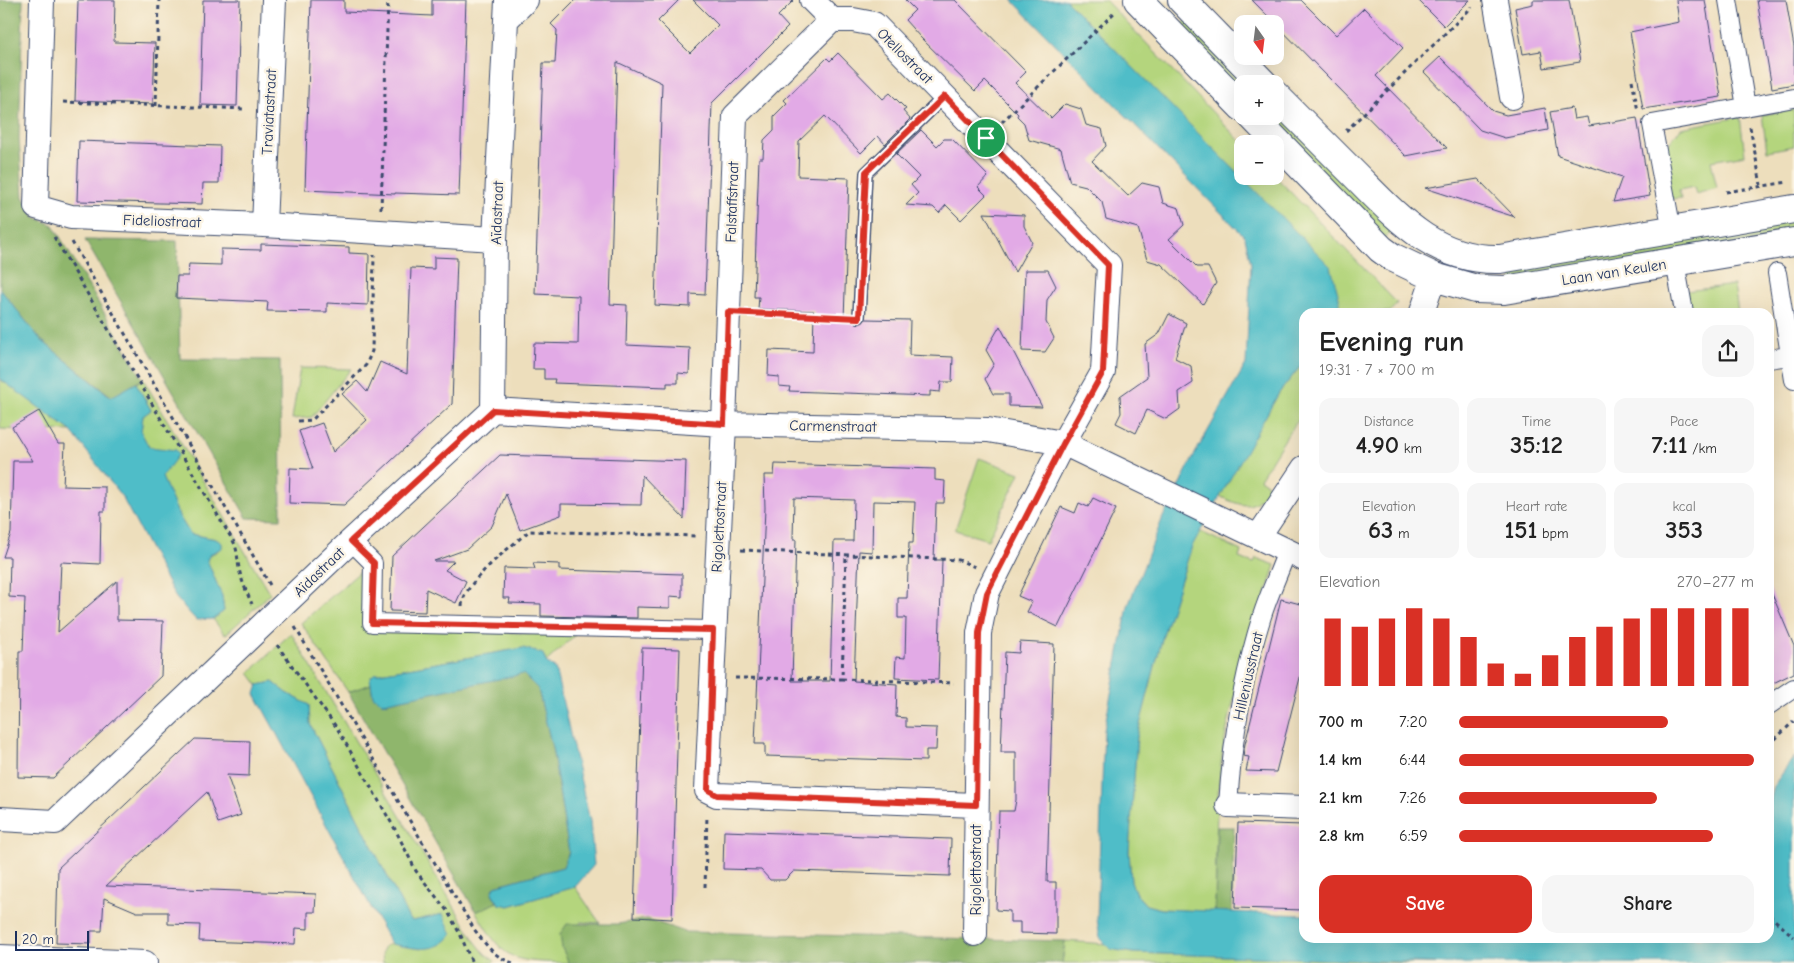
<!DOCTYPE html>
<html lang="en">
<head>
<meta charset="utf-8">
<style>
	body { margin:0; font-family:"Comic Neue",sans-serif; background:#f6f6f6; color:#222; height:100vh; display:flex; flex-direction:column; font-size:19px; white-space:nowrap }
	* { box-sizing:border-box; margin:0 }
	p { font-size:16px; color:#767676 }
	.icon { flex:none; width:28px; height:28px; fill:none; stroke:currentColor; stroke-width:2; stroke-linecap:round; stroke-linejoin:round }
	.map { position:relative; flex:1; overflow:hidden }
	.drawer { position:absolute; left:1299px; top:308px; width:475px; height:635px; display:flex; flex-direction:column; background:#fff; border-radius:15px; box-shadow:0 5px 20px #0002 }
	.drawer>* { flex:none }
	.needle { width:32px; rotate:166deg }
	.controls { position:absolute; left:1234px; top:15px; display:grid; gap:10px }
	.controls a { display:grid; place-items:center; width:50px; height:50px; border-radius:10px; background:#fff; box-shadow:0 5px 20px #0002; font-size:25px }
	.scale { position:absolute; left:15px; bottom:12px; width:74px; box-sizing:border-box; padding-left:5px; border:2px solid #1b2f5e; border-top:0; font-size:14px; line-height:18px; white-space:nowrap; color:#1b2f5e; -webkit-text-stroke:4px #fcf5e5; paint-order:stroke }
	.pin { position:absolute; display:grid; place-items:center; width:42px; height:42px; color:#fff; margin:-21px; border:2px solid #fff; border-radius:50%; box-shadow:0 1px 5px #0007 }
	.round { display:grid; place-items:center; flex:none; width:52px; height:52px; border-radius:15px; background:#f6f6f6 }
	.head { display:flex; align-items:center; justify-content:space-between; height:85px; padding:0 20px }
	h1 { font-size:28px; font-weight:600; line-height:38px }
	.metrics { display:grid; grid-template-columns:repeat(3,1fr); gap:8px; height:85px; padding:5px 20px }
	.metrics div { display:grid; align-content:center; border-radius:12px; background:#f6f6f6; text-align:center }
	.metrics b { font-size:25px; font-weight:600 }
	.metrics small { font-size:14px; font-weight:400 }
	.metrics p { font-size:14px }
	.chart { height:140px; padding:10px 20px }
	.chart p { display:flex; justify-content:space-between }
	.chart svg { width:100%; height:90px; margin-top:5px; stroke:#d93025; stroke-width:6 }
	.button { display:flex; gap:10px; margin-top:auto; padding:10px 20px }
	.button a { flex:1; height:58px; border-radius:15px; background:#d93025; color:#fff; font-size:20px; font-weight:600; line-height:58px; text-align:center }
	.button a+a { background:#f6f6f6; color:#222 }
	ul { padding:0 20px; list-style:none; font-size:16px }
	li { display:grid; grid-template-columns:80px 60px 1fr; align-items:center; height:38px }
	li i { height:12px; border-radius:6px; background:#d93025 }
	.map>svg:first-child { display:block }
	.green { fill:#b4d57d; stroke:#68826e }
	.forest { fill:#8fb66c; stroke:#557265 }
	.water { fill:#4fbdc8; stroke:#357693 }
	.building { fill:#e2aae6; fill-rule:evenodd }
	.lines { fill:none; stroke-linecap:round; stroke-linejoin:round }
	.service-casing { stroke:#3a496c; stroke-width:14 }
	.pedestrian-casing { stroke:#3a496c; stroke-width:20 }
	.minor-casing { stroke:#3a496c; stroke-width:26 }
	.tertiary-casing { stroke:#3a496c; stroke-width:30 }
	.path { stroke:#3a496c; stroke-width:3; stroke-dasharray:4 4; stroke-linecap:butt }
	.service { stroke:#fff; stroke-width:11 }
	.pedestrian { stroke:#fff; stroke-width:18 }
	.minor { stroke:#fff; stroke-width:24 }
	.tertiary { stroke:#fff; stroke-width:28 }
	.route-casing { stroke:#fff; stroke-width:10 }
	.route { stroke:#d93025; stroke-width:6 }
	.labels { text-anchor:middle; stroke-width:5; stroke-linejoin:round; paint-order:stroke }
	.street-label { font-size:15px; fill:#1b2f5e; stroke:#fcf5e5 }
</style>
</head>
<body>
<div class="map">
<svg width="1794" height="963" viewBox="0 0 1794 963">
	<rect width="100%" height="100%" fill="#fcf5e5"/>
	<filter id="ink" filterUnits="userSpaceOnUse"><feTurbulence type="fractalNoise" baseFrequency=".02" numOctaves="2"/><feDisplacementMap in="SourceGraphic" scale="10" xChannelSelector="R" yChannelSelector="G"/><feConvolveMatrix kernelMatrix="1 2 1 2 8 2 1 2 1" color-interpolation-filters="sRGB"/></filter>
	<filter id="wash" filterUnits="userSpaceOnUse"><feTurbulence type="fractalNoise" baseFrequency=".0096" numOctaves="4" result="noise"/><feDisplacementMap in="SourceGraphic" scale="20" xChannelSelector="R" yChannelSelector="G"/><feGaussianBlur stdDeviation="1.12" result="paint"/><feColorMatrix in="noise" values="0 0 0 0 0 0 0 0 0 0 0 0 0 0 0 0 0 1.4 0 .05"/><feComposite in="paint" operator="in"/></filter>
	<g filter="url(#wash)">
		<rect width="100%" height="100%" fill="#eddebc"/>
		<!-- green -->
		<path class="green" d="M1066,0h39l138,144 -1,32h33l122,127 -7,9h-51l1,-10 -168,-194z
			M1189,18l64,66h-11v13l-65,-67z
			M1275,106l120,122 -11,11 -122,-123h13z
			M1794,109v37l-27,5 -5,-36z
			M1740,117l5,38 -34,6 6,27 -21,6 -2,-7 -15,3 2,8 -10,1 -9,-47 19,-24z
			M1794,218v17l-281,46 -3,-16z
			M1734,285l4,27h-49l-3,-21z
			M1304,362v51l-14,18 -30,48 10,7c-15,26 -27,21 -51,10l60,-103z
			M300,368l51,1 -39,48 -20,2z
			M0,379l8,5 63,47 -71,-2z
			M143,379l127,215 -45,41 -12,-16 11,-8 -2,-15 -15,-36 3,-6 7,-2 -1,-13 -26,-5 -11,-18 -17,-39 14,-27 -27,-2 -8,-16 2,-16 8,-6 -15,-27z
			M979,458l41,15 -32,67 -33,-10z
			M1199,531l42,20 -2,7 15,5 2,-5 19,7c-19,63 -43,126 -53,191 -7,51 -6,104 -7,156l-54,-3 -15,-4 -10,-11 -5,-12 -2,-31 8,-115 26,-101 29,-89z
			M363,569h3l1,58 208,8 -29,27 -3,-8 -20,-6 -149,26 -4,4 1,6 -23,8 -47,-69z
			M291,633l183,307 11,14 10,7 -2,2h-110l-1,-11 3,-6 6,-2 30,5 22,-35 -30,7 -4,-2 -99,-195 -1,-19 -22,-12 -14,-11 -15,3 -9,-12z
			M575,887l25,36 -19,-1 -19,26 7,15c-58,-2 -63,0 -93,-51l21,-10 12,4z
			M1065,941l41,3 4,5 23,4 304,10h-375z"/>
		<!-- forest -->
		<path class="forest" d="M0,0h23l-4,138 4,59 12,20 18,8 90,154 -31,18 -71,-57 -41,-51z
			M85,240l92,1 3,118 100,1 1,159 -34,-1z
			M523,673l15,16 14,58 17,105 -6,15 -68,19 -3,7 5,9 -21,10 -128,-220 23,-8 2,12 10,7z
			M1217,827h17l-2,85h-17z
			M647,919l38,13 380,9 -3,22h-493l-7,-15 -2,-14 7,-10h51z"/>
		<!-- water -->
		<path class="water" d="M1012,0h54l265,267 9,35 -1,10h-35v50l-25,31 -87,153 -29,89 -26,101 -8,115 2,31 5,12 10,11 15,4 143,6v23h465v-130l5,-23 20,-28v206h-357l-304,-10 -23,-4 -10,-11 -3,-19 7,-189 24,-124 35,-89 34,-67 49,-86 5,-100 -6,-27z
			M0,289l41,51 70,57 25,-14 15,27 -8,6 -2,16 8,15 27,3 3,4 -17,23 17,39 11,18 26,5 6,4v5l-12,6 -3,6 15,36 2,15 -11,8 -17,1 -20,-22 -54,-101 -51,-66 -71,-52z
			M523,648l20,6 3,8 9,6 35,153 4,44 -19,22 -66,19 -10,-2 -7,-11 3,-7 68,-19 6,-15 -17,-105 -14,-58 -15,-15 -140,29 -10,-7 -3,-18 4,-4z
			M273,682l14,11 22,12 1,19 99,195 4,2 30,-7 9,20c-15,21 -39,14 -61,10l-136,-250 3,-9z"/>
		<g id="blocks">
			<!-- building -->
			<path class="building" d="M78,0h37l-1,42 41,1 -2,61 -78,-3z
				M203,0h37l-3,106 -37,-1z
				M311,0h33v12l88,4v-16h34l-7,195 -64,-2v1l-90,-4z
				M575,0h104l-21,21 32,32 28,-28 -25,-25h101l-16,16 10,11 -76,76 -7,192 -15,-1v13l-35,-2 7,-222 -45,-21 -7,242 17,1 -1,40 64,3 -1,26 -11,-1v10h-11v4l-113,-4 1,-4h-11v-10h-11l1,-26 44,1 1,-48 -44,-2 8,-231h12l2,-33 -6,-6z
				M905,0h50l71,72 -11,11 36,35 14,-14 16,5 5,16 16,4 4,17 -14,15 36,35 14,-13 17,4 4,16 16,5 5,17 -15,14 28,28h11l8,16 -13,21 -42,-40 -14,-4 -9,-32 -32,-9 -4,-17 -16,-16 -16,-4 -9,-33 -32,-9 -5,-17 -7,-7 1,-2 -33,-33 -10,10 -55,-54 -15,-17 10,-10z
				M1252,0h49l35,35 28,-27 39,40 -27,28 71,72 -41,8z
				M1418,0h52l-26,26z
				M1533,0h36l11,62 -36,6 -3,-17 -18,3 -8,-46 18,-4z
				M1676,0h29l16,97 -78,12 -13,-77 49,-10z
				M1757,0h29l8,47v37l-22,4z
				M838,53l45,46 7,-6 16,16 -3,2 7,8 -25,25 -7,-8 -17,17 -36,-37 -26,25 -1,35 51,2 -5,141h8l7,5 7,-5 44,1 -1,35 44,2 -1,25h-11l-1,10 -10,-1v5l-141,-5 1,-4 -11,-1v-9l-11,-1 1,-26 44,2 1,-41 -56,-2 1,-12h-5l5,-139h4l1,-18 10,-10v-14l13,-13 -3,-3 43,-42 3,3z
				M1440,57l53,54 13,4 39,-7 3,22 -43,8 -25,-8 -56,-58z
				M1572,108l2,11 13,-2 2,9 48,-8 13,78 -37,6 9,-25 -64,-21 -8,-44z
				M921,130l16,16 7,-7h8l36,37 -10,11 8,8 -25,25 -15,-15 -7,8 -6,-6 -27,-2 12,-12 -7,-8 8,-8 -23,-23z
				M79,141l141,5 -1,37h-16l-1,21 -125,-3z
				M1478,179l37,38 -90,-29z
				M984,213l40,2v11l8,16 -17,30z
				M261,244l88,3v6l20,1 -1,51 -41,-2v9l-60,-1 1,-9 -92,-4 1,-22h11l1,-12 32,1v-16l40,1z
				M434,257l23,1 -5,146 -108,101 -55,-2 1,-35 23,1 -14,-38 23,-8 11,29 34,-32 -25,-26 15,-13 10,11 13,-30 27,12 4,-106 23,1z
				M1025,270h23l8,16 -9,14 -1,22 8,16 -9,14 -23,-1z
				M1169,314l17,9 -11,35 16,8 2,17 -14,9 1,17 -14,10 -19,-9 -11,23 -20,-10 5,-10 -1,-17 27,-19 -2,-33 14,-10z
				M1000,326l42,81 -33,-1v-12h-16l-8,-15 9,-15 -8,-14z
				M39,411l19,33h7l-2,42 42,1v24h-4l-1,53 -39,-2 -3,70 59,-51v39l46,1 -2,55 -108,102 -35,-1 1,-126h4l2,-53 -16,-1 1,-40h-7l8,-24 2,-72h20l-21,-34z
				M500,455l186,6 -2,58 -42,-44 -1,30 -80,-1v11l-41,15 -14,-36 -14,32 -25,23 -33,12h20l-9,9 21,11 -10,22 -30,-14 -1,23 -35,-1 2,-55z
				M775,464l160,5v11l10,1 -1,22h-8l-2,57h8l-4,120 -43,-2 1,-21 9,1 1,-40h-8v-20h9l2,-55h4l2,-41 -42,-1 -1,51 -13,-1 -5,130 43,3 -1,33 10,1v9l31,1 -1,22h-10v11l-161,-5v-12h-10l10,-236 -1,-33h10zM794,498l60,2 -1,41h-19l-4,140h-38l4,-142h-3z
				M1093,498l23,11 -58,118 -31,-15 5,-10 -14,-6 43,-89 14,6 4,-10 9,4z
				M533,563l26,1v6l123,4v23l-12,-1v12l-33,-1v11l-96,-2v-12l-32,-1 1,-5h-7l1,-30 31,1z
				M1769,587l25,59v27l-25,12z
				M1281,599l23,6v57l-28,110 -30,-1 3,-14 -6,-1 2,-12z
				M1020,642l34,2 -7,238h9v52l-36,-1v-11h-10v-11l-14,-1 3,-99h15l2,-11v-48h-15l4,-100 14,1z
				M642,648l38,1 -8,270 -38,-2z
				M195,739l55,2 -1,35 -22,-1 14,40 -23,8 -11,-31 -101,94 210,8 -1,18h-7v17l-12,-1 -1,16 -96,-3 1,-16 -32,-1v-12h-31l-33,-14 -2,33h-11v13l-35,-1 2,-75z
				M1238,823l66,2v85l-69,-2z
				M724,831l227,8 -1,37 -156,-5 -9,9h-15l-9,-10 -38,-1z"/>
		</g>
	</g>
	<g filter="url(#ink)">
		<use href="#blocks" fill-opacity="0" stroke="#3a496c" stroke-width="1"/>
		<g class="lines">
			<!-- service casing -->
			<g class="service-casing">
				<path id="service" d="M859,317l7,-144 79,-77"/>
			</g>
			<!-- pedestrian casing -->
			<g class="pedestrian-casing">
				<path id="pedestrian" d="M1728,0l18,107
					M1669,215l-17,-91 142,-26
					M1677,273l7,39
					M1777,273l17,107
					M1769,359l25,-4
					M351,541l22,22 -1,60 341,7
					M1769,705l25,-17
					M1228,805c4,-64 15,-128 34,-189 7,-22 17,-43 25,-65"/>
			</g>
			<!-- minor casing -->
			<g class="minor-casing">
				<path id="minor" d="M42,0l-6,207 35,10 193,8 231,14
					M812,0l20,20h21l21,4 235,241 -6,107 -40,71 -76,150 -8,40 -4,301
					M1495,0l17,97
					M506,20l20,-20
					M832,20l-97,96 -11,308 -17,366 10,5 259,10
					M264,225l10,-225
					M1422,312l12,-35
					M493,410l231,14 264,6 75,13 241,116
					M1258,537l46,-69
					M1228,805l76,3
					M0,819l55,3 296,-281 142,-131 2,-171 12,-239
					M0,957l145,6"/>
			</g>
			<!-- tertiary casing -->
			<g class="tertiary-casing">
				<path id="tertiary" d="M1138,0l104,107
					M1182,0l82,84
					M1275,95c26,26 52,52 78,78 43,43 81,88 147,86l294,-50
					M1252,116l129,133 11,8 42,20 42,12 28,1 290,-48"/>
			</g>
			<!-- path -->
			<path class="path" d="M1632,80l6,31
				M63,102l183,7
				M156,106l3,-106
				M1002,122l114,-111
				M1750,127l11,58
				M1346,131l126,-124
				M1726,192l62,-10
				M381,209l7,-209
				M54,237c60,101 118,202 178,302 6,9 5,19 7,29 2,12 8,25 13,36
				M72,242l198,343
				M751,313l91,4
				M298,421l14,-1 54,-55 6,-14 2,-96
				M741,550l218,10 16,7
				M462,606c1,-24 50,-60 67,-75l166,5
				M295,627l179,302c12,16 20,28 39,34
				M277,645l60,83 59,103 20,40 32,41 13,24 11,27
				M735,678l107,1 4,-124
				M842,679l112,4
				M1769,745l25,-24
				M705,887l2,-72
				M1769,915l25,22"/>
			<!-- service -->
			<use href="#service" class="service"/>
			<!-- pedestrian -->
			<use href="#pedestrian" class="pedestrian"/>
			<!-- minor -->
			<use href="#minor" class="minor"/>
			<!-- tertiary -->
			<use href="#tertiary" class="tertiary"/>
		</g>
	</g>
	<g class="lines" filter="url(#ink)">
		<!-- route casing -->
		<g class="route-casing">
			<path id="route" d="M945,96l163,169 -5,107 -40,72 -76,149 -8,40 -3,172 -259,-10 -9,-5 5,-160 -341,-7 2,-60 -23,-22 142,-131 231,14 4,-112 131,6 7,-146z"/>
		</g>
		<!-- route -->
		<use href="#route" class="route"/>
	</g>
	<g class="labels">
		<!-- street labels -->
		<g class="street-label">
			<text transform="translate(905 56) rotate(45)" y="5">Otellostraat</text>
			<text transform="translate(269 112) rotate(-87)" y="5">Traviatastraat</text>
			<text transform="translate(732 202) rotate(-88)" y="5">Falstaffstraat</text>
			<text transform="translate(497 213) rotate(-88)" y="5">Aïdastraat</text>
			<text transform="translate(162 221) rotate(2)" y="5">Fideliostraat</text>
			<text transform="translate(1614 272) rotate(-9)" y="5">Laan van Keulen</text>
			<text transform="translate(833 426) rotate(1)" y="5">Carmenstraat</text>
			<text transform="translate(719 527) rotate(-87)" y="5">Rigolettostraat</text>
			<text transform="translate(319 572) rotate(-44)" y="5">Aïdastraat</text>
			<text transform="translate(1248 676) rotate(-77)" y="5">Hilleniusstraat</text>
			<text transform="translate(976 870) rotate(-90)" y="5">Rigolettostraat</text>
		</g>
	</g>
</svg>
<div class="controls">
<a><svg class="needle" viewBox="-14 -14 28 28"><path d="M0-13l5 13h-10z" fill="#e53935"/><path d="M0 13l5-13h-10z" fill="#767676"/></svg></a>
<a>+</a>
<a>−</a>
</div>
<div class="scale">20 m</div>
<div class="pin" style="left:986px;top:138px;background:#1e9e55"><svg class="icon" aria-label="arrive" viewBox="0 0 24 24"><path d="M6 21V4h12l-3 4 3 4H6"/></svg></div>
<section class="drawer">
<div class="head"><div><h1>Evening run</h1><p>19:31 · 7 × 700 m</p></div><a class="round"><svg class="icon" aria-label="share" viewBox="0 0 24 24"><path d="M12 15V3M7 8l5-5 5 5M5 13v7h14v-7"/></svg></a></div>
<div class="metrics">
<div><p>Distance</p><b>4.90<small> km</small></b></div>
<div><p>Time</p><b>35:12</b></div>
<div><p>Pace</p><b>7:11<small> /km</small></b></div>
</div>
<div class="metrics">
<div><p>Elevation</p><b>63<small> m</small></b></div>
<div><p>Heart rate</p><b>151<small> bpm</small></b></div>
<div><p>kcal</p><b>353</b></div>
</div>
<div class="chart"><p><span>Elevation</span>270–277 m</p>
<svg viewBox="0 0 160 44" preserveAspectRatio="none"><path d="M5 44V11M15 44V15M25 44V11M35 44V6M45 44V11M55 44V20M65 44V33M75 44V38M85 44V29M95 44V20M105 44V15M115 44V11M125 44V6M135 44V6M145 44V6M155 44V6"/></svg>
</div>
<ul>
<li><b>700 m</b>7:20<i style="width:71%"></i></li>
<li><b>1.4 km</b>6:44<i style="width:100%"></i></li>
<li><b>2.1 km</b>7:26<i style="width:67%"></i></li>
<li><b>2.8 km</b>6:59<i style="width:86%"></i></li>
</ul>
<div class="button"><a>Save</a><a>Share</a></div>
</section>
</div>
</body>
</html>
